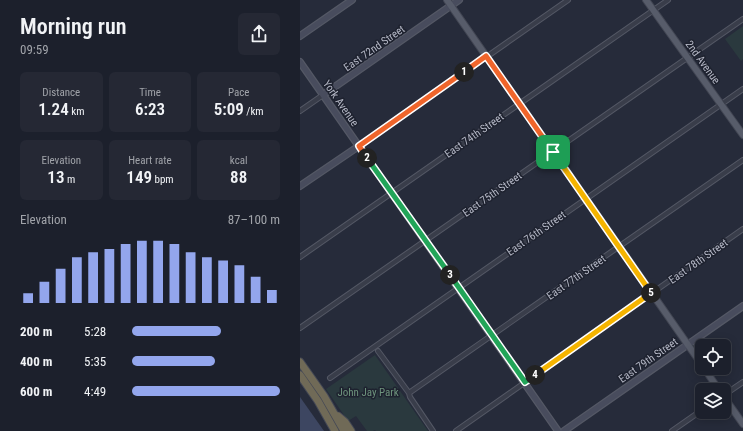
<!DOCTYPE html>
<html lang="en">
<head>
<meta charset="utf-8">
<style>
	body { margin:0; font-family:"Roboto Condensed",sans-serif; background:#252834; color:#f1f3f6; height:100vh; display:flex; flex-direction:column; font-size:15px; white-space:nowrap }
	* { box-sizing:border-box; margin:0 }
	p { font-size:13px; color:#a0a3a9 }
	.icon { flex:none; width:22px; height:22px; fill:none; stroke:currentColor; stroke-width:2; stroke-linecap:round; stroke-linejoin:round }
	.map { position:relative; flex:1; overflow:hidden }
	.details { display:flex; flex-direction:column; background:#1c202c; width:300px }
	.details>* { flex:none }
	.controls { position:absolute; left:395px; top:339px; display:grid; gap:8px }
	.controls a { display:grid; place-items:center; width:36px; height:36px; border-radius:6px; background:#1c202c; box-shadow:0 2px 10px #0003,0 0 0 1px #3a3e48; font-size:20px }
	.pin { position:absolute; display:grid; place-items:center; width:34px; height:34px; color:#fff; margin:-17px; border-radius:8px; box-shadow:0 2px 6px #0006 }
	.km { position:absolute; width:20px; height:20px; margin:-10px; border-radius:50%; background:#222; color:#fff; font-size:11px; line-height:20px; text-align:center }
	.round { display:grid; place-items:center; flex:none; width:42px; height:42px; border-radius:6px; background:#252834 }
	.summary { display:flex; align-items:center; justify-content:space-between; height:68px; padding:0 20px }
	h1 { font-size:22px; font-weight:600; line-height:30px }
	.stats { display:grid; grid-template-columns:repeat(3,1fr); gap:6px; height:68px; padding:4px 20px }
	.stats div { display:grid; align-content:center; border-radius:6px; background:#252834; text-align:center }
	.stats b { font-size:17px; font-weight:600 }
	.stats small { font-size:11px; font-weight:400 }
	.stats p { font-size:11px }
	.chart { height:112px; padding:8px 20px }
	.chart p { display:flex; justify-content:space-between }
	.chart svg { width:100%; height:72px; margin-top:4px; stroke:#93a6ed; stroke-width:6 }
	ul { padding:0 20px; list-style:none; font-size:13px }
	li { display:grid; grid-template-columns:64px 48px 1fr; align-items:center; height:30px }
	li i { height:10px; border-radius:5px; background:#93a6ed }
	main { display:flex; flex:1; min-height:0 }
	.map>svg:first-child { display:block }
	.green { fill:#2a393e }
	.water { fill:#3d4661 }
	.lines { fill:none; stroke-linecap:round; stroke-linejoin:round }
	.street-casing { stroke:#545865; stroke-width:6 }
	.secondary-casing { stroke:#545865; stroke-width:8 }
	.primary-casing { stroke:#424653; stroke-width:8 }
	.highway-casing { stroke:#444855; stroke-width:9 }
	.street { stroke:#393d4a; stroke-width:4 }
	.secondary { stroke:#484c5d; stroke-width:5.5 }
	.primary { stroke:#575c6a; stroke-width:6 }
	.highway { stroke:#706a57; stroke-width:7 }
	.split-1-casing { stroke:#fff; stroke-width:8 }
	.split-2-casing { stroke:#fff; stroke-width:8 }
	.split-3-casing { stroke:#fff; stroke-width:8 }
	.split-4-casing { stroke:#fff; stroke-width:8 }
	.split-5-casing { stroke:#fff; stroke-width:8 }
	.split-6-casing { stroke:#fff; stroke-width:8 }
	.split-1 { stroke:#f0652b; stroke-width:5 }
	.split-2 { stroke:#f0652b; stroke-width:5 }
	.split-3 { stroke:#22a559; stroke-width:5 }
	.split-4 { stroke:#22a559; stroke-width:5 }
	.split-5 { stroke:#f5b400; stroke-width:5 }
	.split-6 { stroke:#f5b400; stroke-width:5 }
	.labels { text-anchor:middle; stroke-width:3; stroke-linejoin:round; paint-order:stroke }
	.street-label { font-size:11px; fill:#b5b8c6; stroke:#1e222f }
	.park-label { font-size:11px; fill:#6e947d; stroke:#1e222f }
</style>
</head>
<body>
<main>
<section class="details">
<div class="summary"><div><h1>Morning run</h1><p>09:59</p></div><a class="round"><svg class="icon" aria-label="share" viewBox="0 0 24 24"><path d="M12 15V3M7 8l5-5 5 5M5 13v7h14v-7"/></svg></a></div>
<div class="stats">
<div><p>Distance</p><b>1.24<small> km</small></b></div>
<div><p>Time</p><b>6:23</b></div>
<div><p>Pace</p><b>5:09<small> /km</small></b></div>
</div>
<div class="stats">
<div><p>Elevation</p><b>13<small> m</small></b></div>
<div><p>Heart rate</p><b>149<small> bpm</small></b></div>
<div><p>kcal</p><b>88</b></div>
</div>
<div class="chart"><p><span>Elevation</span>87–100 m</p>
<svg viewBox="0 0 160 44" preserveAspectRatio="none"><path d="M5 44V38M15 44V31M25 44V23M35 44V16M45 44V13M55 44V11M65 44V8M75 44V6M85 44V6M95 44V8M105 44V13M115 44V16M125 44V18M135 44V21M145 44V28M155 44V36"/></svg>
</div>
<ul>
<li><b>200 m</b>5:28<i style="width:60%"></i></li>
<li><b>400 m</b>5:35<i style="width:56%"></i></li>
<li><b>600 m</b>4:49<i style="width:100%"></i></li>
</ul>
</section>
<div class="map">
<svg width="443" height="431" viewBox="0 0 443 431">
	<rect width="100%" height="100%" fill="#262b3a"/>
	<!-- green -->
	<path class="green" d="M443,26v33l-2,2 -16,-22z
		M75,355l53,76h-52l-1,-1 -2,1h-6l-11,-15 -8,5 -22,-32z"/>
	<!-- water -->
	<path class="water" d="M0,397l24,34h-24z"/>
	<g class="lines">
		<!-- street casing -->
		<g class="street-casing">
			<path id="street" d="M0,111l23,-16
				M59,146l209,-146
				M0,257l368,-257
				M0,328l443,-309
				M78,351l31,42 1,4 23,34
				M30,378l413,-289
				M109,393l334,-233
				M424,395l19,-13
				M156,431l287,-202
				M372,431l30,-21"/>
		</g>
		<!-- secondary casing -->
		<g class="secondary-casing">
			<path id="secondary" d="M0,36l52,-36
				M0,62l258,369
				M23,95l136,-95
				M0,186l59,-40
				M264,431l179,-125"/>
		</g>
		<!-- primary casing -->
		<g class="primary-casing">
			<path id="primary" d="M147,0l255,365
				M346,0l97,135
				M404,368l15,22
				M424,397l19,27"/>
		</g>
		<!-- highway casing -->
		<g class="highway-casing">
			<path id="highway" d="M0,362l24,34 20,35
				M0,375l18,26 17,30
				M38,416l7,6 6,9"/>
		</g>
		<!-- street -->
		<use href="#street" class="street"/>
		<!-- secondary -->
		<use href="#secondary" class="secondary"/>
		<!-- primary -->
		<use href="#primary" class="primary"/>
		<!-- highway -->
		<use href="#highway" class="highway"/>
	</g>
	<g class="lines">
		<!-- split-1 casing -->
		<g class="split-1-casing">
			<path id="split-1" d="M164,72l22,-16 67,96"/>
		</g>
		<!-- split-2 casing -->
		<g class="split-2-casing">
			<path id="split-2" d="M67,158l-8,-12 105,-74"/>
		</g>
		<!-- split-3 casing -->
		<g class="split-3-casing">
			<path id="split-3" d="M67,158l83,117"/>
		</g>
		<!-- split-4 casing -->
		<g class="split-4-casing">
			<path id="split-4" d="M150,275l75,107 10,-7"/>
		</g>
		<!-- split-5 casing -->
		<g class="split-5-casing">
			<path id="split-5" d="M235,375l116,-82"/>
		</g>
		<!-- split-6 casing -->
		<g class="split-6-casing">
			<path id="split-6" d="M253,152l98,141"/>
		</g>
		<!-- split-1 -->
		<use href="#split-1" class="split-1"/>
		<!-- split-2 -->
		<use href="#split-2" class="split-2"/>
		<!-- split-3 -->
		<use href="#split-3" class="split-3"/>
		<!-- split-4 -->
		<use href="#split-4" class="split-4"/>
		<!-- split-5 -->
		<use href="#split-5" class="split-5"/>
		<!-- split-6 -->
		<use href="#split-6" class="split-6"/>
	</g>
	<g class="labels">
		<!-- street labels -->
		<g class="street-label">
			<text transform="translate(74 48) rotate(-35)" y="4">East 72nd Street</text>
			<text transform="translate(403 62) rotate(54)" y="4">2nd Avenue</text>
			<text transform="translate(41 103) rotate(55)" y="4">York Avenue</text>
			<text transform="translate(174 135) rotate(-35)" y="4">East 74th Street</text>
			<text transform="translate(192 194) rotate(-35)" y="4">East 75th Street</text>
			<text transform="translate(236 233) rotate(-35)" y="4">East 76th Street</text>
			<text transform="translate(398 261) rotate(-35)" y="4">East 78th Street</text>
			<text transform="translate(276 277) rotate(-35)" y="4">East 77th Street</text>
			<text transform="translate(348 360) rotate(-35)" y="4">East 79th Street</text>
		</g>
		<!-- park labels -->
		<g class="park-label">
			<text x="68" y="396">John Jay Park</text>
		</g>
	</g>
</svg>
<div class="controls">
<a><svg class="icon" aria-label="locate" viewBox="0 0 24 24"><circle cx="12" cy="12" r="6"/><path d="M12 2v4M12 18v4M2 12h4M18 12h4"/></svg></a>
<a><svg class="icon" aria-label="layers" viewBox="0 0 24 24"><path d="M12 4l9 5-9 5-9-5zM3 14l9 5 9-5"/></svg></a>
</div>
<div class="pin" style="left:253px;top:152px;background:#1e9e55"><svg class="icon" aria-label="arrive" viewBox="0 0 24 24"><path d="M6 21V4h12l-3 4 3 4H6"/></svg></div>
<b class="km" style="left:164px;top:72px">1</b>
<b class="km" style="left:67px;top:158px">2</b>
<b class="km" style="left:150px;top:275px">3</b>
<b class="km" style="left:235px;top:375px">4</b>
<b class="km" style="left:351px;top:293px">5</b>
</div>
</main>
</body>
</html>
